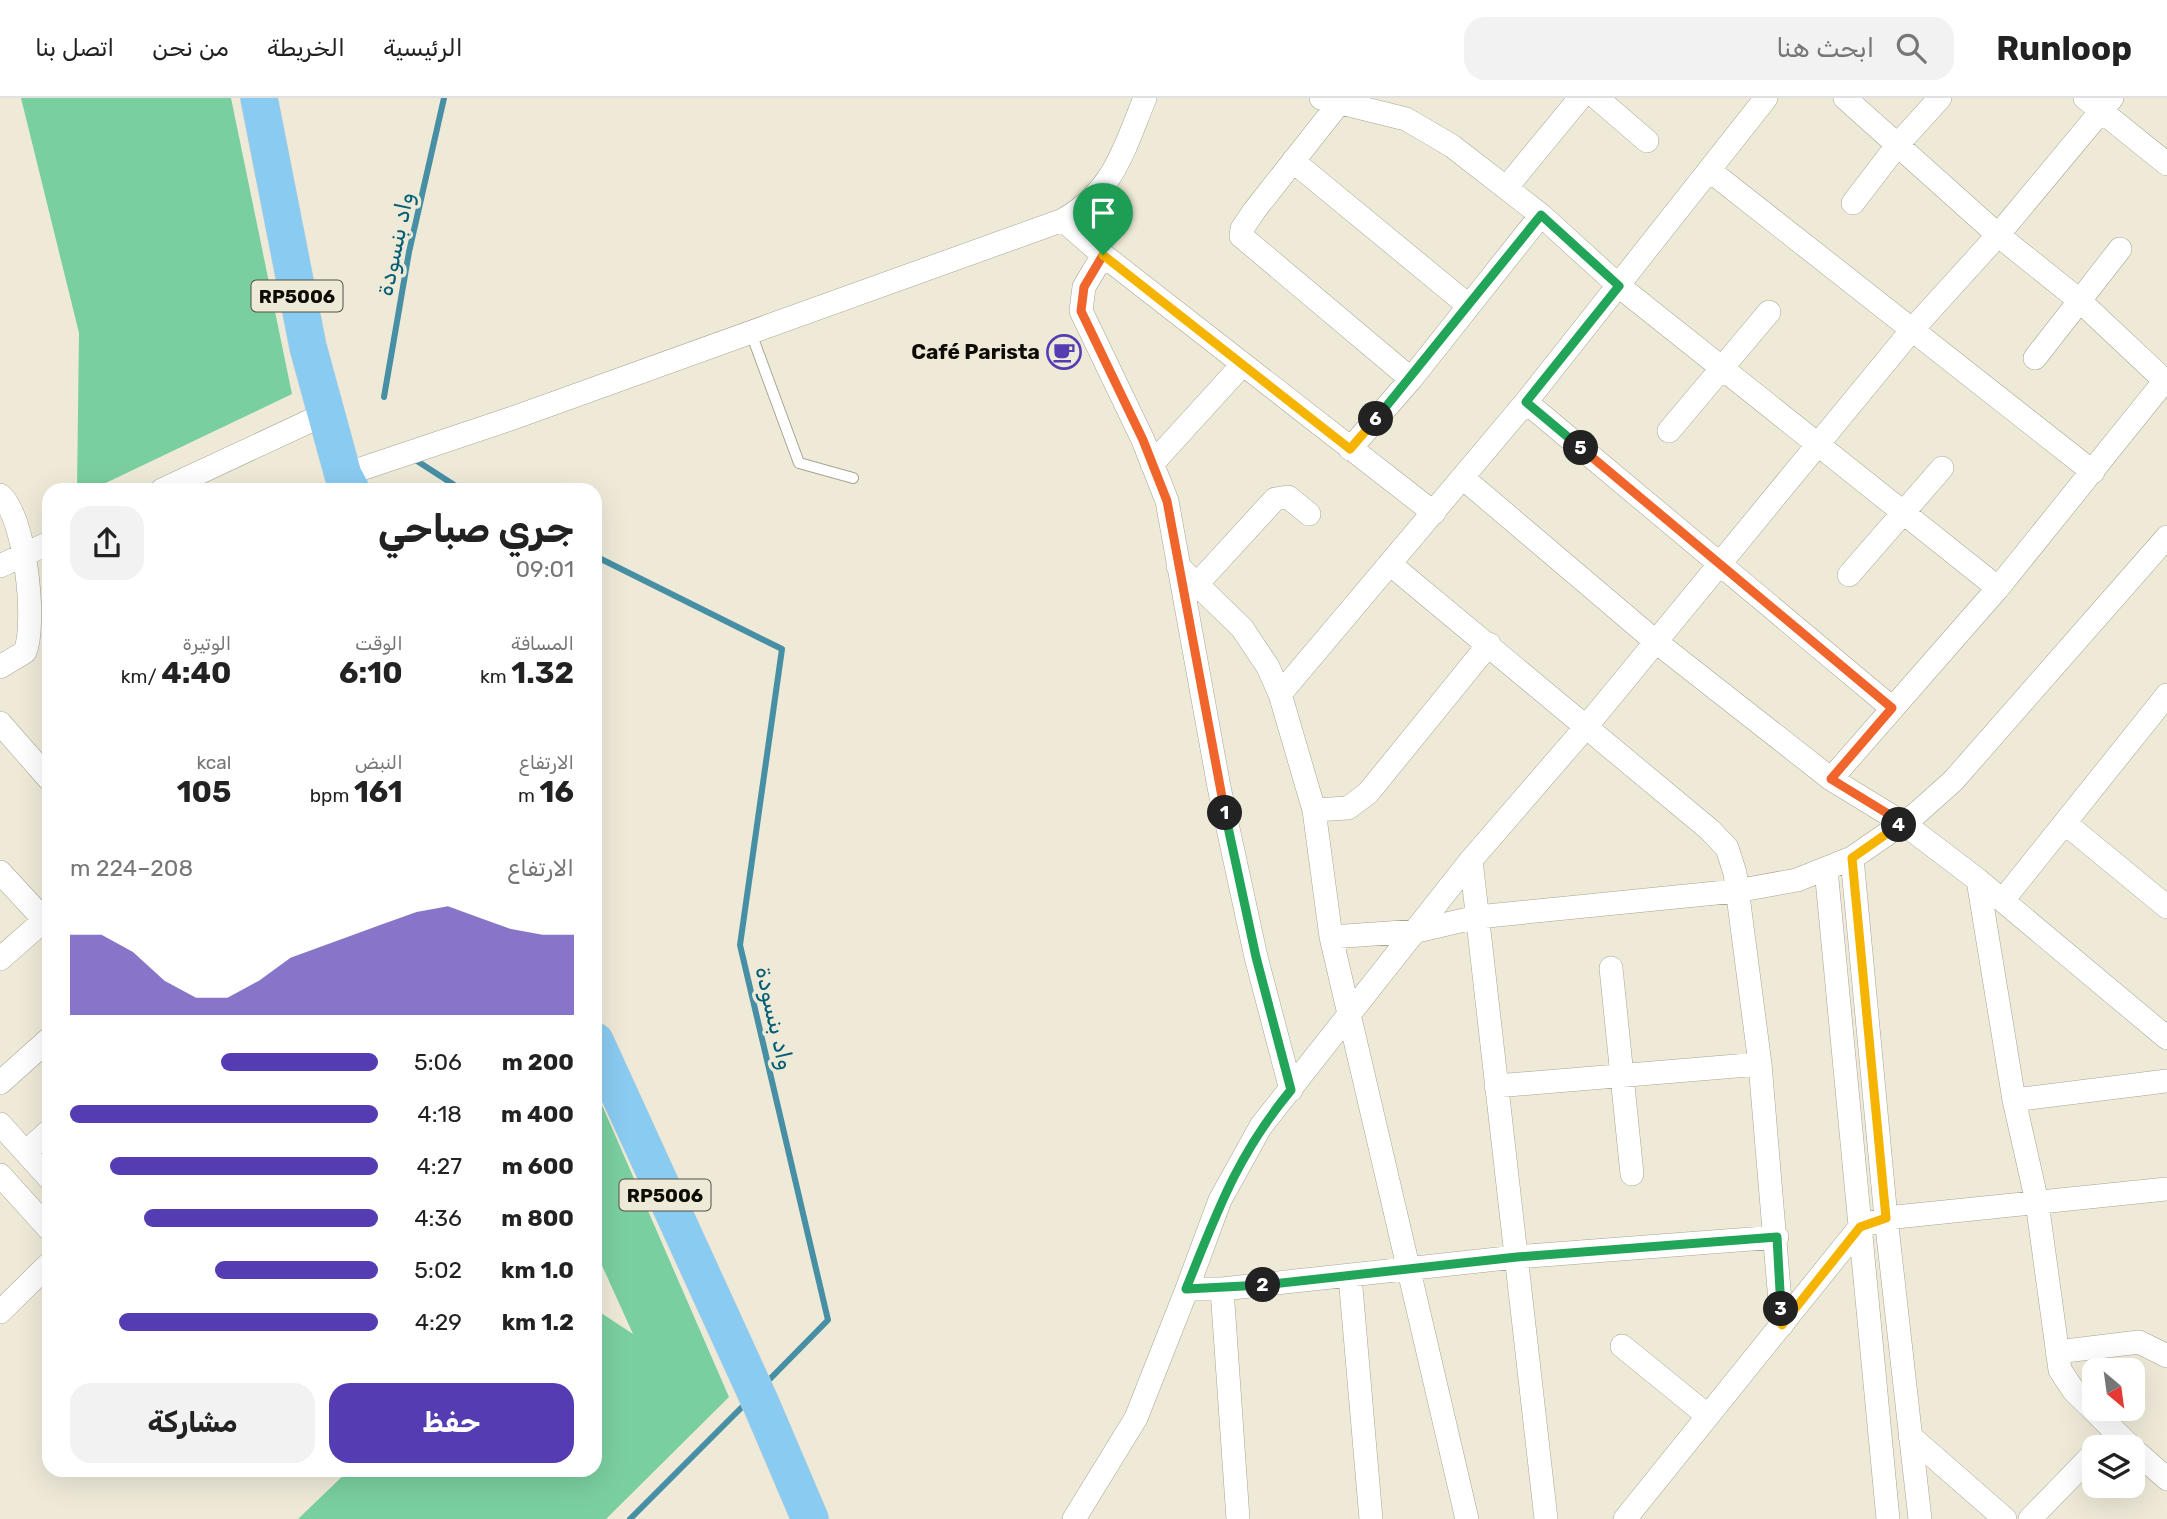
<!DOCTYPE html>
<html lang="ar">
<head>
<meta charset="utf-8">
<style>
	body { margin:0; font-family:Rubik,Vazirmatn,sans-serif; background:#f2f2f2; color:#222; direction:rtl; height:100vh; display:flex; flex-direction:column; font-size:26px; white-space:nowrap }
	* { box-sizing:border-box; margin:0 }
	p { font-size:23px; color:#767676 }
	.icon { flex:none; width:38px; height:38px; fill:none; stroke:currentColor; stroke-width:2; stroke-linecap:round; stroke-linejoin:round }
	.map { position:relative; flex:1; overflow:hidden; direction:ltr }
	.side { position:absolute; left:42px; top:385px; width:560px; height:994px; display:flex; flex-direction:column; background:#fff; border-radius:21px; box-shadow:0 7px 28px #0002; direction:rtl }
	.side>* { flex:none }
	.needle { width:46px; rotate:151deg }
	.controls { position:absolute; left:2082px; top:1260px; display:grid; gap:14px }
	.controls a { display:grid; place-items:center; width:63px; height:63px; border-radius:14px; background:#fff; box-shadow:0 7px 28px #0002; font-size:35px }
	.pin { position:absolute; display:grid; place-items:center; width:60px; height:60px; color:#fff; margin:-72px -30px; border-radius:50% 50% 50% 0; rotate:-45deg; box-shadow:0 0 7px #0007 }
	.pin .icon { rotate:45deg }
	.km { position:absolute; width:35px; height:35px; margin:-18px; border-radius:50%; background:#222; color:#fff; font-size:19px; line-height:35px; text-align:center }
	.round { display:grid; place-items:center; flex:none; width:74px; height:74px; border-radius:21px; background:#f2f2f2 }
	.head { display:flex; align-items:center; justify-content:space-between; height:119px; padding:0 28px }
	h1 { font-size:38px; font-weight:700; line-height:52px }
	.stats { display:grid; grid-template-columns:repeat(3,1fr); gap:10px; height:119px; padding:7px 28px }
	.stats div { display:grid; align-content:center }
	.stats b { font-size:30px; font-weight:700 }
	.stats small { font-size:19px; font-weight:400 }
	.stats p { font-size:19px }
	.chart { height:196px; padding:14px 28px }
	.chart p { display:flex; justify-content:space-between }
	.chart svg { width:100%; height:126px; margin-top:7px; fill:#563cb3; opacity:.7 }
	.primary-button { display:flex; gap:14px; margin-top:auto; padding:14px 28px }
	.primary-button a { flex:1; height:80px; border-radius:21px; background:#563cb3; color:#fff; font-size:28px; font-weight:700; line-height:80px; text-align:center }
	.primary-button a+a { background:#f2f2f2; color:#222 }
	ul { padding:0 28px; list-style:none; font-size:23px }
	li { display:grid; grid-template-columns:112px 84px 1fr; align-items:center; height:52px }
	li i { height:18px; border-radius:9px; background:#563cb3 }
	header { display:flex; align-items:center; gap:42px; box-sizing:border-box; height:98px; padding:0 35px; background:#fff; border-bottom:2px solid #e0e0e0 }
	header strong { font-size:33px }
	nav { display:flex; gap:38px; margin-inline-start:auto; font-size:24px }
	.search { width:490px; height:63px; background:#f2f2f2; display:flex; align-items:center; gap:18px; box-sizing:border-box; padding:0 24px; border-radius:21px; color:#767676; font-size:26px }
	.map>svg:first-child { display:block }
	.forest { fill:#7acfa0 }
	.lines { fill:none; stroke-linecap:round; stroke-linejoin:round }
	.stream { stroke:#468fa4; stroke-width:6 }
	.lane-casing { stroke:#a8a492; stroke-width:12 }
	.street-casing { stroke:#a8a492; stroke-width:24 }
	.primary-casing { stroke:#d3d3d2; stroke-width:38 }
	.lane { stroke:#fff; stroke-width:10 }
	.street { stroke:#fff; stroke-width:23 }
	.primary { stroke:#8acbf1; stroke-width:37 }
	.split-1-casing { stroke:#fff; stroke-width:14 }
	.split-2-casing { stroke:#fff; stroke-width:14 }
	.split-3-casing { stroke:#fff; stroke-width:14 }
	.split-4-casing { stroke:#fff; stroke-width:14 }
	.split-5-casing { stroke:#fff; stroke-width:14 }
	.split-6-casing { stroke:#fff; stroke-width:14 }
	.split-7-casing { stroke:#fff; stroke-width:14 }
	.split-1 { stroke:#f0652b; stroke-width:9 }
	.split-2 { stroke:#22a559; stroke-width:9 }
	.split-3 { stroke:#22a559; stroke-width:9 }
	.split-4 { stroke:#f5b400; stroke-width:9 }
	.split-5 { stroke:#f0652b; stroke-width:9 }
	.split-6 { stroke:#22a559; stroke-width:9 }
	.split-7 { stroke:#f5b400; stroke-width:9 }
	.labels { text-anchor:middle; stroke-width:7; stroke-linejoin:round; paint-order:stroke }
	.shield { fill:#efead8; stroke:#514f45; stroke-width:2 }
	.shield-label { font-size:19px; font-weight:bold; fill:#0d0c06 }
	.poi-label { font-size:21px; font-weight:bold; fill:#0d0c06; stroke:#efead8; text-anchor:end }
	.water-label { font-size:23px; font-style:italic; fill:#015e75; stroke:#efead8 }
</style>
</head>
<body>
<header>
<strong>Runloop</strong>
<div class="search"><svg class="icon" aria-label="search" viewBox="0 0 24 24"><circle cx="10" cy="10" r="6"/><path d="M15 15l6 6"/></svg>ابحث هنا</div>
<nav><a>الرئيسية</a><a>الخريطة</a><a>من نحن</a><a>اتصل بنا</a></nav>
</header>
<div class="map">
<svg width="2167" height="1421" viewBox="0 0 2167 1421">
	<rect width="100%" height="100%" fill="#efead8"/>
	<!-- forest -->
	<path class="forest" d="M21,0h210l61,296 -201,96h-14l2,-157z
		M595,991l134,308 -123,122h-308l51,-49h246v-161l38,25 -38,-84z"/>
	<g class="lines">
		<!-- stream -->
		<path class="stream" d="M384,299l25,-145 35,-154
			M414,361l48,31
			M595,458l187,93 -42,296 88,375 -62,63
			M630,1421l116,-116"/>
		<!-- lane casing -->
		<g class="lane-casing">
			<path id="lane" d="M751,235l48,130 54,15"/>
		</g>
		<!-- street casing -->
		<g class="street-casing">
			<path id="street" d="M1321,0l85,21 46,27 89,69 78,71 379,302
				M1597,0l50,43
				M1845,0l153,137 81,65 86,81
				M2085,0l82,66
				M1340,4l-86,109 -12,18 -1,7 170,143
				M1293,63l176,145
				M1709,72l384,302
				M1506,90l74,-90
				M1853,105l46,-60 41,-45
				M1063,122l40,35 331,258
				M1103,157l-19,32 -3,24 62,129 24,61 52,286 37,170 35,133
				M2035,260l85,-109
				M1526,304l366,306
				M1669,333l100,-119
				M1350,351l61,-70 130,-164
				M1152,366l91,-100
				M343,377l167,-56 553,-199c51,-29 61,-71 82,-122
				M1463,380l192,163 176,138 72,44 75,57 189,158
				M162,392l163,-76
				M0,397c25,20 37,127 25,157l-25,15
				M1390,466l320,266 17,18 8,25 25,191 22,261
				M0,468l49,-23
				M1178,468l64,62 26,39 12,27 34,116 17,127 136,582
				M1849,477l93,-107
				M1198,485l77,-84 13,-2 21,17
				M1280,596l246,-292 240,-304
				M0,625l49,56
				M1831,681l167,-191 169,-210
				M1314,712l34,-2 20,-15 121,-149
				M2065,725l102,84
				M1852,760l34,360 34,301
				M1471,762l75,659
				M1826,771l62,650
				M0,774l49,53
				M1978,782l36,220 23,102 23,168 14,21 57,56
				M2003,802l164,-205
				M1331,839l86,-6 60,-14 259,-26 61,-11 55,-22 64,-44 37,-33 214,-244
				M0,861l49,-43
				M1611,870l21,206
				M0,985l49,-44
				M1496,988l264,-22
				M2014,1002l153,-19
				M0,1026l49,54
				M26,1054l23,-21
				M0,1077l49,54
				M1350,1178l21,243
				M1187,1191l33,-89 41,-74 210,-266 114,-132 326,-397 87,-96 114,-137
				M1222,1191l16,230
				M0,1214l49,-48
				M1622,1248l86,70
				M2057,1254l82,-10 28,14
				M1910,1338l95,83
				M2133,1351l34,30
				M1074,1421l62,-101 51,-129h35l294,-32 261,-20
				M1625,1421l235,-292 26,-9 281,-29
				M2030,1421l65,-67"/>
		</g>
		<!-- primary casing -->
		<g class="primary-casing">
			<path id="primary" d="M259,0l49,249 35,128 8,15
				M595,943l166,363 49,115"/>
		</g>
		<!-- lane -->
		<use href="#lane" class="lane"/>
		<!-- street -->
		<use href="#street" class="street"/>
		<!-- primary -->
		<use href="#primary" class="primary"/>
	</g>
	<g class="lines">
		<!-- split-1 casing -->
		<g class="split-1-casing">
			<path id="split-1" d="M1103,157l-19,32 -3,24 62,129 24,61 58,312"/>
		</g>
		<!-- split-2 casing -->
		<g class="split-2-casing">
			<path id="split-2" d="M1225,715l31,144 35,133c-54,65 -74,122 -105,199l77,-4"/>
		</g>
		<!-- split-3 casing -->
		<g class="split-3-casing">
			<path id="split-3" d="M1263,1187l254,-28 260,-20 4,72"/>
		</g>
		<!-- split-4 casing -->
		<g class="split-4-casing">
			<path id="split-4" d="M1781,1211l1,16 78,-98 26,-9 -34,-360 47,-33"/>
		</g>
		<!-- split-5 casing -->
		<g class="split-5-casing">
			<path id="split-5" d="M1581,350l311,260 -61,71 72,44 -4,2"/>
		</g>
		<!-- split-6 casing -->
		<g class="split-6-casing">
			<path id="split-6" d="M1376,321l165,-204 78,71 -93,116 55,46"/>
		</g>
		<!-- split-7 casing -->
		<g class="split-7-casing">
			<path id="split-7" d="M1103,157l247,194 26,-30"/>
		</g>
		<!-- split-1 -->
		<use href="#split-1" class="split-1"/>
		<!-- split-2 -->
		<use href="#split-2" class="split-2"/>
		<!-- split-3 -->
		<use href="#split-3" class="split-3"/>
		<!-- split-4 -->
		<use href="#split-4" class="split-4"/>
		<!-- split-5 -->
		<use href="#split-5" class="split-5"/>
		<!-- split-6 -->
		<use href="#split-6" class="split-6"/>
		<!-- split-7 -->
		<use href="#split-7" class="split-7"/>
	</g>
	<!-- icons -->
	<defs>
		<g id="cafe-ring" transform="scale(1.75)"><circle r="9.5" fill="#efead8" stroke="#563cb3" stroke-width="1.5"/><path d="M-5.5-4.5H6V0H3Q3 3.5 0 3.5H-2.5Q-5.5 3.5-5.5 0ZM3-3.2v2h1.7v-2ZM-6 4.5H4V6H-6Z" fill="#563cb3"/></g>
	</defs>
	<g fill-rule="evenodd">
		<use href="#cafe-ring" x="1064" y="254"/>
	</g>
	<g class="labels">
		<!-- shield labels -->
		<g class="shield">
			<rect x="251.5" y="182.5" width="91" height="31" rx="5"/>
			<rect x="619.5" y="1081.5" width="91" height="31" rx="5"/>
		</g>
		<g class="shield-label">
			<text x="297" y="205">RP5006</text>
			<text x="665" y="1104">RP5006</text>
		</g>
		<!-- poi labels -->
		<g class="poi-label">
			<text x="1040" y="261">Café Parista</text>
		</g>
		<!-- water labels -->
		<g class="water-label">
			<text transform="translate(395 146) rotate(-78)" y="8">واد بنسودة</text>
			<text transform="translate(775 920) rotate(77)" y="8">واد بنسودة</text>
		</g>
	</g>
</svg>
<div class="controls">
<a><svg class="needle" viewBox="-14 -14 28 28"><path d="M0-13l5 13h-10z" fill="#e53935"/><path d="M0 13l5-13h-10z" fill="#767676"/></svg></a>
<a><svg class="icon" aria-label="layers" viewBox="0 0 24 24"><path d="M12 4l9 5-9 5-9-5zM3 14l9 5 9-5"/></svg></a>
</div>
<div class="pin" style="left:1103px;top:157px;background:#1e9e55"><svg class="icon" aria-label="arrive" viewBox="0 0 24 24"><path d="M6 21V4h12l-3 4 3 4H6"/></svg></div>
<b class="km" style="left:1225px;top:715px">1</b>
<b class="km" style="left:1263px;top:1187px">2</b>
<b class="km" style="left:1781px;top:1211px">3</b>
<b class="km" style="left:1899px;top:727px">4</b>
<b class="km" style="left:1581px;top:350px">5</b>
<b class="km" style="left:1376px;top:321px">6</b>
<section class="side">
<div class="head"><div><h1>جري صباحي</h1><p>09:01</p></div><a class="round"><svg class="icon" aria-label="share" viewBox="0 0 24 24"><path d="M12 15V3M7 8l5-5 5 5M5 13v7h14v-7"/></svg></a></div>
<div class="stats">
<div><p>المسافة</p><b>1.32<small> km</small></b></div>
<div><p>الوقت</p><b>6:10</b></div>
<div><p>الوتيرة</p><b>4:40<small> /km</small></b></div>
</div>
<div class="stats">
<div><p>الارتفاع</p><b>16<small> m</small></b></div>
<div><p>النبض</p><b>161<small> bpm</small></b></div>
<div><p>kcal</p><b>105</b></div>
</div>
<div class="chart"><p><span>الارتفاع</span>208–224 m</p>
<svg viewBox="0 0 160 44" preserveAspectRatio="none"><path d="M0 44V16L10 16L20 22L30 32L40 38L50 38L60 32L70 24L80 20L90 16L100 12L110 8L120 6L130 10L140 14L150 16L160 16V44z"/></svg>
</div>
<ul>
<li><b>200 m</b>5:06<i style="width:51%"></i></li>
<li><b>400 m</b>4:18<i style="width:100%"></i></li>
<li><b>600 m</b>4:27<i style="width:87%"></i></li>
<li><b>800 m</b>4:36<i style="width:76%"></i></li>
<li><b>1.0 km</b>5:02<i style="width:53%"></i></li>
<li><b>1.2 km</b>4:29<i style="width:84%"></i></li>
</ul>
<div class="primary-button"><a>حفظ</a><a>مشاركة</a></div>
</section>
</div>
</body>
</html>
